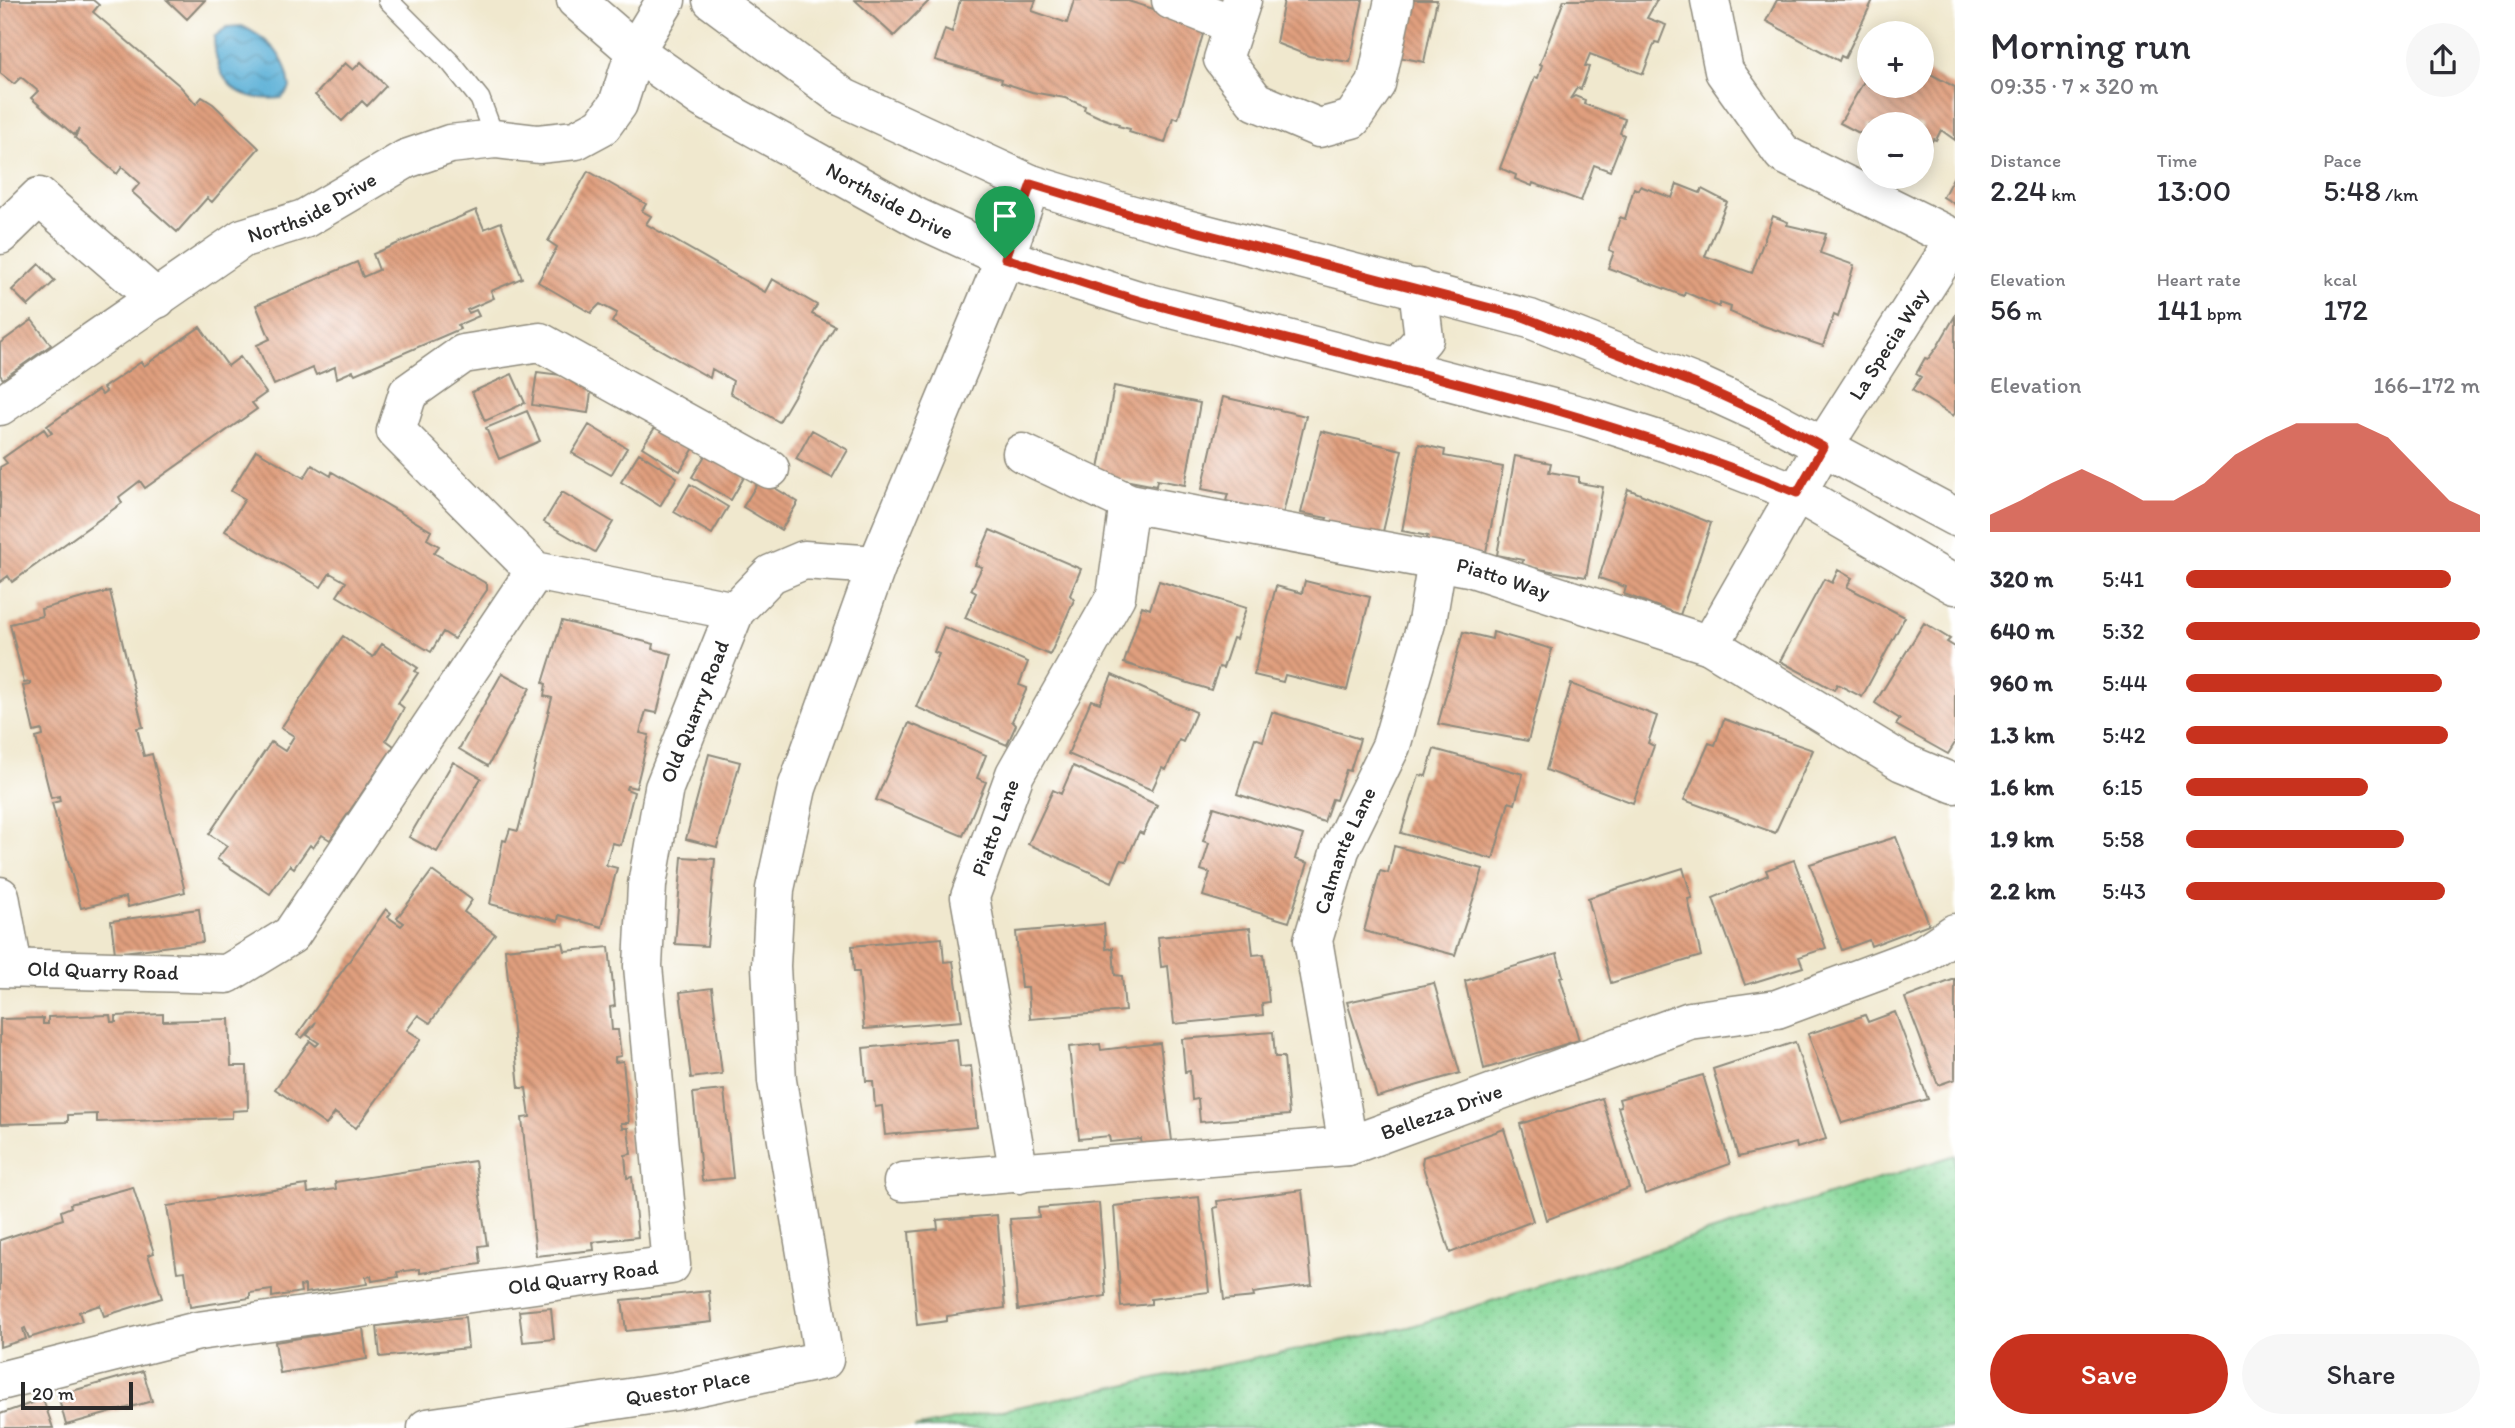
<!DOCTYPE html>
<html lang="en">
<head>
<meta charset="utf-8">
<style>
	body { margin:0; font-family:Itim,sans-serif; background:#f7f7f7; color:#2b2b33; height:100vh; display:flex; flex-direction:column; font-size:26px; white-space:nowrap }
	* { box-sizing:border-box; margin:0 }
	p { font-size:23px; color:#7c7c81 }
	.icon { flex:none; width:38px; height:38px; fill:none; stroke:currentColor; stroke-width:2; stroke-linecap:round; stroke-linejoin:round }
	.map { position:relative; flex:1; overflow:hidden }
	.side { display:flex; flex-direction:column; background:#fff; width:560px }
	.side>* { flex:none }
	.buttons { position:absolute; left:1857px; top:21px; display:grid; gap:14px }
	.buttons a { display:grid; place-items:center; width:77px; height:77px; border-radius:50%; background:#fff; box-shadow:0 4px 18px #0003; font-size:35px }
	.scale { position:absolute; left:21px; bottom:18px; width:112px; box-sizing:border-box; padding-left:7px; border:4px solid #2b2b2b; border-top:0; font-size:19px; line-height:24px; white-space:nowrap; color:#2b2b2b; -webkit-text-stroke:5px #fff; paint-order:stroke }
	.pin { position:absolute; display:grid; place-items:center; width:60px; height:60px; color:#fff; margin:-72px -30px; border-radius:50% 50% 50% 0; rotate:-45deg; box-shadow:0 0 7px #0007 }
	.pin .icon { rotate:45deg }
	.round { display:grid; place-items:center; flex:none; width:74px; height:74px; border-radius:37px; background:#f7f7f7 }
	.headline { display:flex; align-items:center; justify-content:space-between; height:119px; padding:0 35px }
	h1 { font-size:38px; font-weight:600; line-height:52px }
	.stats { display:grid; grid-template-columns:repeat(3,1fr); gap:10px; height:119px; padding:7px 35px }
	.stats div { display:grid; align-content:center }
	.stats b { font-size:30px; font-weight:600 }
	.stats small { font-size:19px; font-weight:400 }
	.stats p { font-size:19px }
	.chart { height:196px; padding:14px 35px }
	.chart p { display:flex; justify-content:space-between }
	.chart svg { width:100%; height:126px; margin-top:7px; fill:#c8321e; opacity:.7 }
	.button { display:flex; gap:14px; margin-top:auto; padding:14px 35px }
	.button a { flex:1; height:80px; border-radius:42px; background:#c8321e; color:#fff; font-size:28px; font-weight:600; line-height:80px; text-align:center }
	.button a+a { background:#f7f7f7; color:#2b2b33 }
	ul { padding:0 35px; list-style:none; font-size:23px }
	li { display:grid; grid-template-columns:112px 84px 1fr; align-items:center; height:52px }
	li i { height:18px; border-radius:9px; background:#c8321e }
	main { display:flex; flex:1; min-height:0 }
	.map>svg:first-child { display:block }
	.grass { fill:url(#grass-dots); stroke:#588162; stroke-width:2 }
	.water { fill:url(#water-waves); stroke:#426d80; stroke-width:2 }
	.building { fill:url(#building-back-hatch) }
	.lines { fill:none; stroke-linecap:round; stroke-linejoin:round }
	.service-casing { stroke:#8e8a7c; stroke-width:22 }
	.minor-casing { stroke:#8e8a7c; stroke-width:41 }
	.tertiary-casing { stroke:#8e8a7c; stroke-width:41 }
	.service { stroke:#fff; stroke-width:19 }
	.minor { stroke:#fff; stroke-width:38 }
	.tertiary { stroke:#fff; stroke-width:38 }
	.route-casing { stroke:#fff; stroke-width:14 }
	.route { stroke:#c8321e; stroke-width:9 }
	.labels { text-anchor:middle; stroke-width:5; stroke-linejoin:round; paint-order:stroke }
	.street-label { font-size:21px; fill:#2b2b2b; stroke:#fff }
</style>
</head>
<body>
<main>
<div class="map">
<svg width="1955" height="1428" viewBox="0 0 1955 1428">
	<defs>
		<pattern id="grass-dots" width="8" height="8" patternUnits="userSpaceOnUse" patternTransform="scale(1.75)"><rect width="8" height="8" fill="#86d798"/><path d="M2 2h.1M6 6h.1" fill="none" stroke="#74b983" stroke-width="1.8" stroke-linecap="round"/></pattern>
		<pattern id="water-waves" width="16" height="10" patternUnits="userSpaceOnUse" patternTransform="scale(1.75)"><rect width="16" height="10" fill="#59afd6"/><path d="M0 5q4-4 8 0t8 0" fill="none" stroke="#4a8fae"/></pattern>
		<pattern id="building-back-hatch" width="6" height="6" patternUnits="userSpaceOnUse" patternTransform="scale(1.75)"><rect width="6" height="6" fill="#e09f7e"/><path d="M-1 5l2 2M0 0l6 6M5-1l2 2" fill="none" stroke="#b68267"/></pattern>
	</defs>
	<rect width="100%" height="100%" fill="#fff"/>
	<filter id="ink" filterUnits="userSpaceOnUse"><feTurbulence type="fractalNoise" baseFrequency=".0143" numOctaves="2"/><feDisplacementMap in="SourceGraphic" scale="14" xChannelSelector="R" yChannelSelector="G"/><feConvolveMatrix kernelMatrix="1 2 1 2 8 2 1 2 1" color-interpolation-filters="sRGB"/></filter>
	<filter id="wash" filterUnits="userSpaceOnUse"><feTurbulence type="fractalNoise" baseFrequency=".00686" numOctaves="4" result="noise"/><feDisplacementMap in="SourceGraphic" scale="28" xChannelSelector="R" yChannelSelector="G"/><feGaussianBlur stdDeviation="1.57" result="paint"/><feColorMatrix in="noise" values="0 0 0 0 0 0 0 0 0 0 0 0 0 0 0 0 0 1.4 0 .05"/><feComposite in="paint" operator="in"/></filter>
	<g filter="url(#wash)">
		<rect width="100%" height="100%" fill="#f0e8ce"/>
		<!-- grass -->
		<path class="grass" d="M1955,1155v273h-1041l495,-101z"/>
		<!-- water -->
		<path class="water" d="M242,26c28,14 45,30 48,62l-8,10c-45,5 -67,-16 -68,-61l13,-10z"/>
		<g id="blocks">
			<!-- building -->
			<path class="building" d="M1,0h92l6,5 -6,7 87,74 16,18 6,-7 11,7 46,44 -47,54 -5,-4 -30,34 -45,-40 8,-9 -18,-16 -5,7 -42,-36 4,-9 -5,6 -43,-37 7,-7 -17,-14 -7,7 -14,-11z
				M167,0h38l-18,19z
				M855,0h75l-36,36z
				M960,0h76l-4,11 35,12 7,-23h51l41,13 38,18 -26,88 -5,-2 -8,26 -36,-11 1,-3 -12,-3 1,-2 -20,-7 -15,-7 1,-4 -20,-8 -33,-6 -31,-10 1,-3 -67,-19 10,-31 7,3z
				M1284,0h79l-13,62 -41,-6 -33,-13z
				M1405,0h32l-13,62 -30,-6z
				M1564,0h93l-10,18 19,7 -7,18 -4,-1 -12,32 -53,-20 -5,12 4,1 -8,22 -4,-1 -7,11 5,-3 10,4 -1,4 41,15 -5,14 4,2 -14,36 -16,-6 -13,36 -48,-18 -1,3 -17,-7 1,-4 -16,-7 35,-91 3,1 4,-13 -2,-1z
				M1777,0h96l-28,58 -4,-2 -2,5 -73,-40z
				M361,62l25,24 -19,20 -5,-5 -20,20 -27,-26 30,-32 8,7z
				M1869,64v22h53v-20l3,2 -2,2 32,17v53l-14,-10 -5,10 -3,-1 -11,21v-36h-53v14l-29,-15 27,-47 -3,-2z
				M588,171l58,33 -4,7 9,5 -5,8 119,68 7,-13 45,26 -5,9 23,12 -56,96 -49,-29 3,-12 -21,-12 -2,9 -98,-56 5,-9 -17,-9 -9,9 -53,-31 19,-35 -9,-6z
				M1955,174v30l-12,-7z
				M1677,184l23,9 2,-4 25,13 -22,54 47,17 21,-57 15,6 -1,3 39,9 -6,19 34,12 -16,52 -4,-2 -11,31 -65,-22 -28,-12 1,-5 -11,-4 -1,4 -34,-15 -1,4 -76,-28 6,-16 -5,-2 11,-33 5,2 9,-31 4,2 2,-4 32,12z
				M476,210l8,19 17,-7 21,56 -31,13 3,7 -27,12 2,3 7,-3 3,6 -21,9 2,4 -105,45 -2,-3 -16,7 -2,-11 -19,8 -3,-7 -39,17 -17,-40 13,-6 -14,-34 101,-43 6,15 16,-7 -6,-16z
				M39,264l16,17 -27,25 -16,-16z
				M1955,316v97l-2,3 -41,-26 9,-13 -5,-3 9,-16 3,1 9,-12z
				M32,320l19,25 -48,34 -3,-4v-32z
				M200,327l28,39 12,-9 26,36 -14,10 5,6 -112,79 -5,-7 -21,16 3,6 -110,79 -4,-6 -8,6v-115l7,-4 -4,-5 41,-29 4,6 4,-2 -5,-7 51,-36 4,5 4,-3 -3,-4 38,-26 3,4z
				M537,372l56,7 -5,34 -56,-8z
				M512,374l13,29 -40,18 -13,-29z
				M1114,386l86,17 -15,82 -28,-5 -1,6 -58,-11z
				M1223,397l83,19 -23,98 -57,-13 2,-7 -26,-5z
				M527,411l13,30 -41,18 -13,-31z
				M660,420l37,23 -17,28 -38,-24z
				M589,425l38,23 -16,27 -39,-22z
				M812,430l36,20 -16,28 -36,-19z
				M1321,431l81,19 -20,86 -60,-8 5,-10 -26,-5z
				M1419,444l26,6 -1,6 59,11 -18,90 -62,-12 5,-9 -26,-5z
				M709,449l38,23 -16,28 -39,-23z
				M256,450l48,28 8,-13 19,11 1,-4 99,59 -4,8 12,7 -5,7 53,31v6l-33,49 -11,-7 -12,20 -94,-56 9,-14 -16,-9 -9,14 -96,-56 20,-32 -14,-8z
				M639,453l38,24 -17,29 -39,-24z
				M1515,456l36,7 -2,9 30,5v6l24,4 -17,90 -64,-11 1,-6 -26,-5z
				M760,479l38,23 -17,28 -38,-23z
				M690,484l38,23 -16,27 -38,-22z
				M1628,489l83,34 -31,92 -56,-21 2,-7 -27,-9z
				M562,492l51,30 -18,30 -51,-30z
				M990,530l91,39 -11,26 4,5 -24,55 -85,-37 11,-25 -5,-3 11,-23 -7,-2z
				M1838,570l14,8 -5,9 58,30 -43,80 -25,-13 -3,6 -54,-29 44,-82 8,4z
				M1159,581l87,27 -10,31 -3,-1 -10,30 -4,-1 -8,23 -87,-27 18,-57 8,3z
				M1305,581l65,16 -23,93 -62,-15 -2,7 -29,-7 22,-89 26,7z
				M110,591l33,136 -6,1 7,28 8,-2 33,138 -57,15 -2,-10 -45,11 -29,-105 8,-2 -1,-5 -8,2 -15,-60 7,-2 -1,-6 -8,2 -11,-46 7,-1v-3l-6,1 -14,-59 32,-8 -1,-7z
				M562,621l92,23 -1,5 19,5 -15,59 -11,-2 -6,22 9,2 -13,53 -9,-2 -1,3 8,3 -13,53 -9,-2 -6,22 11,3 -15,59 -43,-12 -1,6 -68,-17 13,-64 3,1 4,-12 8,2 34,-133 -8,-2 2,-12 -3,-1z
				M1924,623l26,16 -3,3 8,5v96l-7,11 -52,-29 4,-6 -25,-16z
				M944,627l84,35 -9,23 8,3 -15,33 4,4 -9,20 -91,-38 23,-53 -5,-2z
				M1463,632l29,7 1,-7 59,17 -24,92 -90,-17z
				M343,636l30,21 9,-13 36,24 -3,3 3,2 -20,30 6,5 -18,32 8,6 -64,94 -8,-5 -9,13 -3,-3 -16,23 -4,-3 -20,29 -53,-35 10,-13 -18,-12 62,-92 14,9 9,-15 -13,-8z
				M502,673l28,15 -42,78 -29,-17z
				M1112,675l84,37 -13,30 -4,-2 -13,30 -4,-2 -10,22 -84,-36 23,-54 9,3z
				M1571,684l86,32 -9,27 6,3 -21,57 -87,-33z
				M1272,712l88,27 -10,32 -4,-1 -10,30 -4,-1 -8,23 -87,-28 18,-56 8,3z
				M1724,719l89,31 -38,83 -91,-33 25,-57 6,2z
				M909,723l77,32 -9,23 9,4 -23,54 -87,-36z
				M1434,749l89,25 -8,30 -6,-2 -16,57 -92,-26 18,-58 7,1z
				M709,754l31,8 -23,85 -31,-8z
				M453,762l28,16 -44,74 -28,-15z
				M1073,766l84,39 -14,29 -4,-2 -13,29 -5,-1 -9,22 -84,-38 25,-54 8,4z
				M1214,807l89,28 -8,24 13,4 -19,59 -86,-26 7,-23 -9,-3 8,-27 -6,-2z
				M1896,837l33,87 -58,22 -2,-6 -27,10 -32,-86z
				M1394,846l89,23 -28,86 -91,-24 16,-60 8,2z
				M682,857l33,2 -8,87 -32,-2z
				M1794,860l32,88 -27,9 4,10 -58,18 -32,-87 55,-23 -2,-5z
				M1683,868l9,30 -4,1 13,57 -90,27 -23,-85z
				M432,871l40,29 -8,12 31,22 -65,89 -12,-8 -11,15 14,9 -65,89 -21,-15 -9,12 -51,-36 35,-48 6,5 3,-3 -12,-8 9,-13 -14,16 -5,-3 89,-126 5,4 -3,4 13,9 3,-3 -7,-5z
				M199,909l4,33 -88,11 -4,-32z
				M1104,924l2,25 7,-1 2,27 7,1 3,35 -95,8 -2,-31h-7l-5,-56z
				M1250,928l3,27 11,-1 5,48 -7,1 1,12 -89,9 -6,-58 -7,1 -3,-30z
				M942,938l2,24 9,-1 9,60 -98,8 -5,-57h-5l-2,-26z
				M563,943l2,8 44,-4 6,59 -5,1 2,23h6l3,26 -6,1v5l8,-1 6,62h-8l1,5h6l3,26 -6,1 2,23 5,-1 6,60 -45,5 1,8 -58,6 -14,-138 8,-1 -4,-29h-7l-14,-139z
				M1557,954l6,22 -3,1 19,63 -95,29 -19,-88z
				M1955,979v100l-17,6 -33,-87z
				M1434,983l26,90 -83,24 -30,-95z
				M712,988l10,86 -31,4 -11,-86z
				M1895,1012l33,87 -86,24 -34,-89 57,-19 3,7z
				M163,1014v7l66,-2 2,47h16l1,44 -16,1v7l-135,4v-8l-29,1v7l-68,2v-105l43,-1v6h5v-7l62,-2 1,7h5v-6z
				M1273,1032l2,25h9l5,58 -89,7 -2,-23 -6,1 -2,-29 -5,1 -3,-33z
				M957,1039l3,28 11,-1 6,61 -92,8 -3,-29 -7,1 -2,-26h-7l-3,-33z
				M1795,1042l31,97 -29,9 -1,-5 -58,14 -25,-88z
				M1160,1043l12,98 -30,4 -1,-6 -31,3 -1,-6 -30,3 -10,-92 31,-3 1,6z
				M1703,1075l27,89 -85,30 -27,-87 3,-1 -2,-7z
				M724,1090l9,88 -31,3 -9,-88z
				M1602,1098l27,90 -83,32 -26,-96z
				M1504,1129l29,92 -83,32 -28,-89 1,-7z
				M475,1161l12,84 -8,1 2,18 -61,9v-4l-23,3 1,5 -26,4 -1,-5 -5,1 1,7 -62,9v-8l-5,1 1,6 -29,5v-7l-22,3v5l-60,9 -5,-36 -8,1 -10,-66 140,-21 1,8 28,-4 -1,-7z
				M133,1187l21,66 -6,2 14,43 -58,18 -4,-11 -21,7 3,9 -53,17 -4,-10 -2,1 3,10 -26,8v-107l63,-21 -2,-8 10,-4 -1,-3z
				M1302,1190l10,95 -59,8 1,4 -30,3 -10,-92 4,-1 -1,-6z
				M1199,1197l10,95 -58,7v5l-30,3 -7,-101z
				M1099,1203l7,93 -88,14 -8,-91 29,-2 -1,-9z
				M997,1215l8,93 -58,8v5l-30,4 -8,-93 29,-3 -1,-9z
				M709,1291l3,31 -86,9 -4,-31z
				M551,1308l3,31 -31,3 -4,-31z
				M465,1317l3,31 -88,9 -3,-31z
				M363,1328l4,31 -87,14 -5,-31z
				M143,1371l9,30 -86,24 -8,-30z
				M43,1399l10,29h-53v-14z"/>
		</g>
	</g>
	<g filter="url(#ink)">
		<use href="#blocks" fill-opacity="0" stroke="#8e8a7c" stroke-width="2"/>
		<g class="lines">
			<!-- service casing -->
			<g class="service-casing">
				<path id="service" d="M388,0l63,63 29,36 15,40"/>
			</g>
			<!-- minor casing -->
			<g class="minor-casing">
				<g id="minor">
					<path d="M1171,0l63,25"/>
					<path d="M1242,0l-19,59 32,42 64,27 33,-9 24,-35 18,-84"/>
					<path d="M1710,0l14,71 59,83 172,85"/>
					<path d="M0,235l39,-38 118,102"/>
					<path id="s1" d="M0,406l243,-168 61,-19 102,-60 44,-15 45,-5 43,5 38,-4 26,-14 16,-22 17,-53 31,-51"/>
					<path id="s2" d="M1022,453l107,50 340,64 241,78 192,117 53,22"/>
					<path d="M735,611l-200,-40 -139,-140 12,-38 55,-39 77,-12 230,127"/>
					<path id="s3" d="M1710,645l113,-198 132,-207"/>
					<path d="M0,896l13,72"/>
					<path id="s4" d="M0,968l227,6 64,-39 244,-364"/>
					<path id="s5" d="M1348,1146l-35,-206 27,-90 51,-104 36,-124 10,-61"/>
					<path id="s6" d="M1019,1174l-49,-277 45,-123 101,-178 13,-93"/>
					<path id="s7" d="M903,1182l445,-36 342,-125 87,-12 145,-54 33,-22"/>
					<path id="s8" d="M0,1381l198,-50 473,-66 -28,-299 4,-81 17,-97 71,-177 36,-37 33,-14 73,5"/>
					<path id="s9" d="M427,1428l249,-37 148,-31 -47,-279 -6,-115 4,-77 22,-101 80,-223 128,-307 26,-74"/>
				</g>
			</g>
			<!-- tertiary casing -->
			<g class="tertiary-casing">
				<g id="tertiary">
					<path id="s10" d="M576,0l59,51 68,48 215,119 87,40 133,42 445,116 88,28 126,49 158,92"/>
					<path d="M712,0l132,98 187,86 98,30 401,105 166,65 70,32 189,101"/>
					<path d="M1399,367l25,-29 -6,-50"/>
				</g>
			</g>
			<!-- service -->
			<use href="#service" class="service"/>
			<!-- minor -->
			<use href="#minor" class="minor"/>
			<!-- tertiary -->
			<use href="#tertiary" class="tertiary"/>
		</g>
	</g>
	<g class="lines" filter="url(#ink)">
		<!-- route casing -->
		<g class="route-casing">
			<path id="route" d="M1031,184l98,30 389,101 178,69 70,32 57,31 -26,46c-212,-87 -436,-132 -656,-192 -45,-13 -91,-29 -136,-43z"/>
		</g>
		<!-- route -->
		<use href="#route" class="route"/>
	</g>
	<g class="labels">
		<!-- street labels -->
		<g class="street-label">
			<text dy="7" stroke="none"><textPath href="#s10" startOffset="374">Northside Drive</textPath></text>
			<text dy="7" stroke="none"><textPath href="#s1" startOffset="371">Northside Drive</textPath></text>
			<text dy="7" stroke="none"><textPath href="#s3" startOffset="350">La Specia Way</textPath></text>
			<text dy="7" stroke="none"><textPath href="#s2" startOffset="500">Piatto Way</textPath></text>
			<text dy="7" stroke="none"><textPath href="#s8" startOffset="1244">Old Quarry Road</textPath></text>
			<text dy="7" stroke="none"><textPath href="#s6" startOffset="355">Piatto Lane</textPath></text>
			<text dy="7" stroke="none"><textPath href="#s5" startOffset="304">Calmante Lane</textPath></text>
			<text dy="7" stroke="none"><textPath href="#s4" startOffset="103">Old Quarry Road</textPath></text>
			<text dy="7" stroke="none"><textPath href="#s7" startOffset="546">Bellezza Drive</textPath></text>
			<text dy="7" stroke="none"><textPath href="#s8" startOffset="593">Old Quarry Road</textPath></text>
			<text dy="7" stroke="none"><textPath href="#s9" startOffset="264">Questor Place</textPath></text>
		</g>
	</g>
</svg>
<div class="buttons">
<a>+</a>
<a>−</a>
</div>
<div class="scale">20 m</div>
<div class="pin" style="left:1005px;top:258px;background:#1e9e55"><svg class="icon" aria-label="arrive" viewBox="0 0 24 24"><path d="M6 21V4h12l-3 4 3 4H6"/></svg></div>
</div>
<section class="side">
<div class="headline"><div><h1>Morning run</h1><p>09:35 · 7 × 320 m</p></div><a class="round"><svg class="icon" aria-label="share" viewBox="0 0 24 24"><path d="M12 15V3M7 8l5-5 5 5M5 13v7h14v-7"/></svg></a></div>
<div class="stats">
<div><p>Distance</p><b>2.24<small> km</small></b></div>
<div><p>Time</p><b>13:00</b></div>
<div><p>Pace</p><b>5:48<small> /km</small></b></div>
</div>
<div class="stats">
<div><p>Elevation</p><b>56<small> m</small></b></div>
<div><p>Heart rate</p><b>141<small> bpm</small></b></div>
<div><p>kcal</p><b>172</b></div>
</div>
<div class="chart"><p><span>Elevation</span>166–172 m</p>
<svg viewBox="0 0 160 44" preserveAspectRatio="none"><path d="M0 44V38L10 33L20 27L30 22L40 27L50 33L60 33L70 27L80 17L90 11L100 6L110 6L120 6L130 11L140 22L150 33L160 38V44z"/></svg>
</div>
<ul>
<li><b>320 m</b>5:41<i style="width:90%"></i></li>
<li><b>640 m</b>5:32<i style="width:100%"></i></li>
<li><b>960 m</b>5:44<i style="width:87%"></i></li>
<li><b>1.3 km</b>5:42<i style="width:89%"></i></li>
<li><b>1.6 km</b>6:15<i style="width:62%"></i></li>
<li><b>1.9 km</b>5:58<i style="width:74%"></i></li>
<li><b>2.2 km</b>5:43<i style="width:88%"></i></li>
</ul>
<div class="button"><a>Save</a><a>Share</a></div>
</section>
</main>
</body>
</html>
